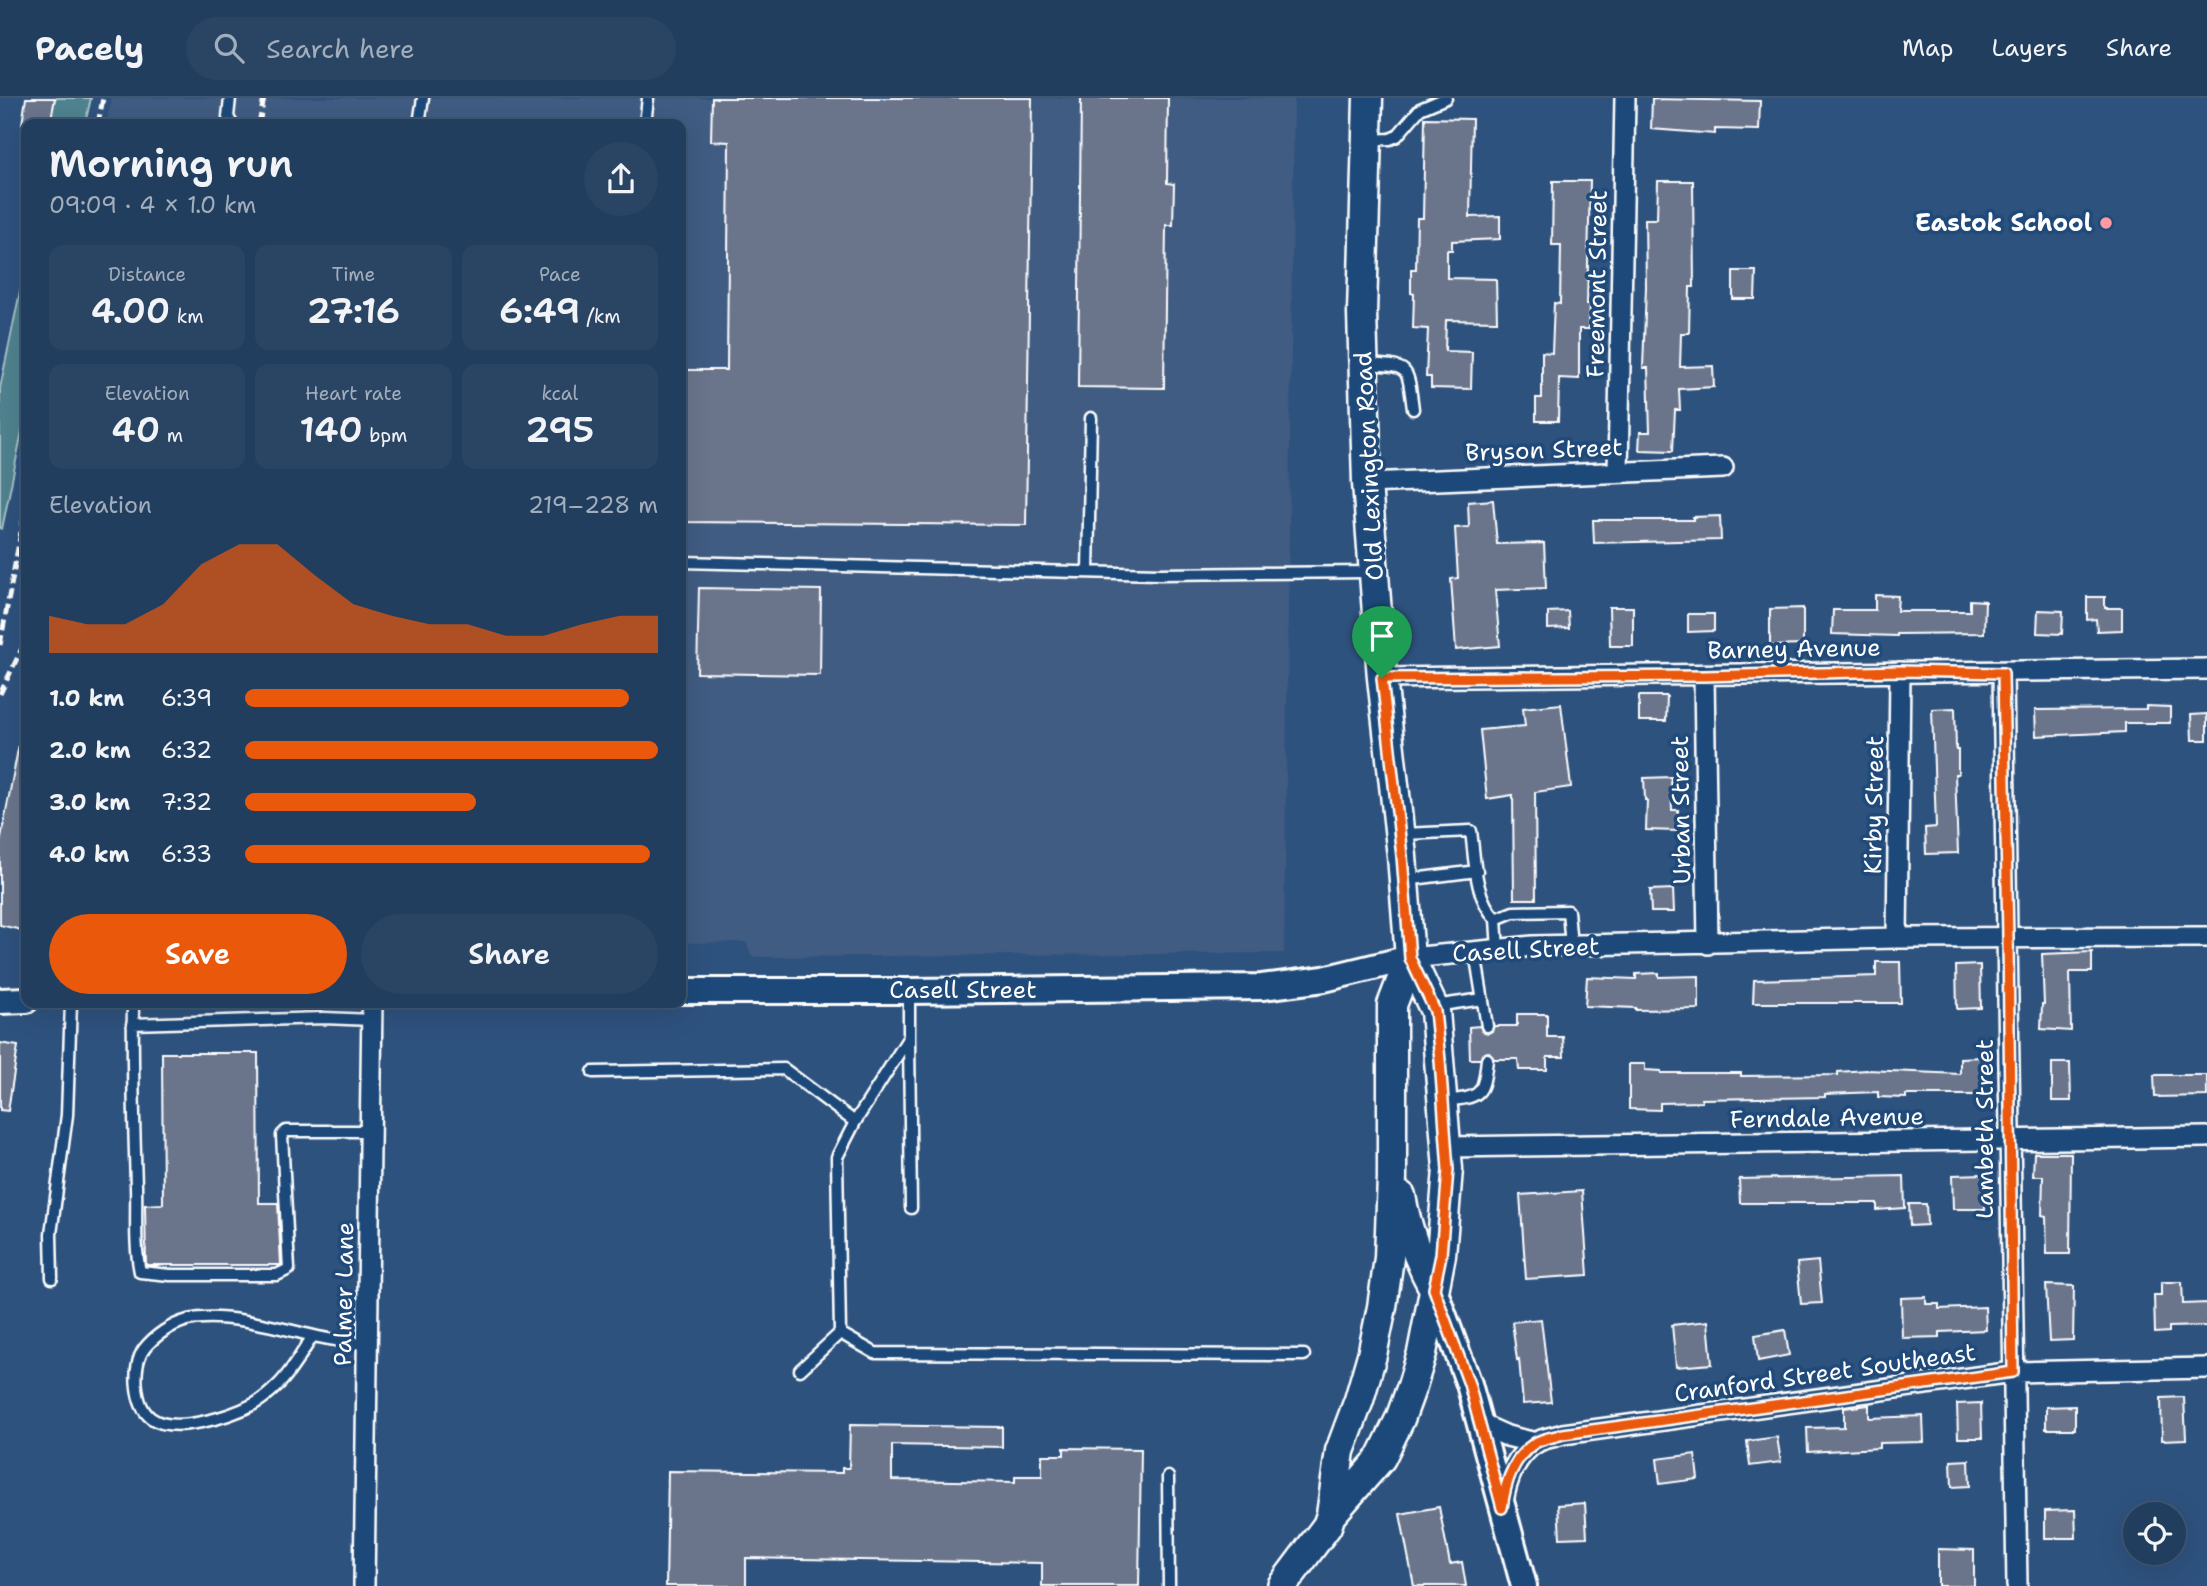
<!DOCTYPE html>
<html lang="en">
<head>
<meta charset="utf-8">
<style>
	body { margin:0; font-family:"Shantell Sans",sans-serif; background:#2a4564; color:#f1f3f6; height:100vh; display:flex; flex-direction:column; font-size:26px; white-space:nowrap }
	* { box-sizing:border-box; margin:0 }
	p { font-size:23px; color:#a2aebc }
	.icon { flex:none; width:38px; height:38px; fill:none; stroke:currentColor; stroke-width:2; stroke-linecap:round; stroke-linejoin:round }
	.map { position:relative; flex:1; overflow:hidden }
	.sheet { position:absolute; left:21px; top:21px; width:665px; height:889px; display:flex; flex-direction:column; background:#223e5e; border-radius:14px; box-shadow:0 7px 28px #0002,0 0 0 2px #3f5773 }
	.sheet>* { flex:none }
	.buttons { position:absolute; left:2123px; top:1404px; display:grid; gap:14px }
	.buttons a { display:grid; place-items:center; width:63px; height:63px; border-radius:50%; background:#223e5e; box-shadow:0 7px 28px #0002,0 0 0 2px #3f5773; font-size:35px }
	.pin { position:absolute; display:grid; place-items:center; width:60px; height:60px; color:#fff; margin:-72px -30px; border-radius:50% 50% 50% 0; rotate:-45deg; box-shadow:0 0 7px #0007 }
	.pin .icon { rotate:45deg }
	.round { display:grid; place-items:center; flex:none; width:74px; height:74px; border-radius:37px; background:#2a4564 }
	.headline { display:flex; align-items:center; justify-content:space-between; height:119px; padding:0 28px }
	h1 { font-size:38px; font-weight:600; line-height:52px }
	.figures { display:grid; grid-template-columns:repeat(3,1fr); gap:10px; height:119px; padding:7px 28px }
	.figures div { display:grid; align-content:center; border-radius:14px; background:#2a4564; text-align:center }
	.figures b { font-size:35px; font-weight:600 }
	.figures small { font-size:19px; font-weight:400 }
	.figures p { font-size:19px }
	.chart { height:196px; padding:14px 28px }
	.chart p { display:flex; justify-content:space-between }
	.chart svg { width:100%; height:126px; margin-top:7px; fill:#ea580c; opacity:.7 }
	.primary-button { display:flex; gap:14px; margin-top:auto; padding:14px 28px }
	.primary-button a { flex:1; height:80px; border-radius:42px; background:#ea580c; color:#fff; font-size:28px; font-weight:600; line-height:80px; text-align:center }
	.primary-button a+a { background:#2a4564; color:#f1f3f6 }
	ul { padding:0 28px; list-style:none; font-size:23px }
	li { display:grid; grid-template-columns:112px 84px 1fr; align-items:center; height:52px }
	li i { height:18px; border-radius:9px; background:#ea580c }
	header { display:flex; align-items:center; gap:42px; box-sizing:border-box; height:98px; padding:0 35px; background:#223e5e; border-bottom:2px solid #3f5773 }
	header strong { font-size:33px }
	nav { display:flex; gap:38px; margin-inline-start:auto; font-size:24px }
	.search { width:490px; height:63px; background:#2a4564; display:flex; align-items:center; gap:18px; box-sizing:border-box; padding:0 24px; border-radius:38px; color:#a2aebc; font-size:26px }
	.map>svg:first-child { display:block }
	.built { fill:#405c82 }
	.green { fill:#50838f; stroke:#a8c1c7; stroke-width:2 }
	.building { fill:#6b748c; stroke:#fff; stroke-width:2 }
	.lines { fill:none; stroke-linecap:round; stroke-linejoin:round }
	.service-casing { stroke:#fff; stroke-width:15 }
	.minor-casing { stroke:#fff; stroke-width:24 }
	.tertiary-casing { stroke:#fff; stroke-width:30 }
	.secondary-casing { stroke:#fff; stroke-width:33 }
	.service { stroke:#1f4a7a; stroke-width:10 }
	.minor { stroke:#1f4a7a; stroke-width:19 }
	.tertiary { stroke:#1f4a7a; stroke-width:24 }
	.secondary { stroke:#1f4a7a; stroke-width:28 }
	.rail { stroke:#fff; stroke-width:5; stroke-dasharray:10 5; stroke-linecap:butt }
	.route-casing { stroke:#fff; stroke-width:14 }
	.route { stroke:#ea580c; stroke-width:9 }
	.poi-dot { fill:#ff9aa2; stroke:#1f4a7a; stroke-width:2.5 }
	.labels { text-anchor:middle; stroke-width:7; stroke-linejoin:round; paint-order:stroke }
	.poi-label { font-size:24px; font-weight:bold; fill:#fff; stroke:#1f4a7a; text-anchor:end }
	.street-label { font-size:24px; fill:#fff; stroke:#1f4a7a }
</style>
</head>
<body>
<header>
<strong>Pacely</strong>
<div class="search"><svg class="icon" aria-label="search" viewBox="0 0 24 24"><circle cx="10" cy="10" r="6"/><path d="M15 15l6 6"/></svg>Search here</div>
<nav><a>Map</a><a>Layers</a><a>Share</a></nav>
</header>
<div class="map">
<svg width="2207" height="1488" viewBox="0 0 2207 1488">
	<rect width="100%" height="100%" fill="#2e527e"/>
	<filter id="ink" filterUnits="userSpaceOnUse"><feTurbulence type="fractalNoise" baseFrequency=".0143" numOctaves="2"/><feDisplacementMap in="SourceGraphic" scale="14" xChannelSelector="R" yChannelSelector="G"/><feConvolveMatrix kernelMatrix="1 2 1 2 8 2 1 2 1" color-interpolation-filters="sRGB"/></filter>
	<g filter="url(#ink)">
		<!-- built -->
		<path class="built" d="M112,0h1182l-10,855 -532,4 -6,-15 -65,1v-819h-575z"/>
		<!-- green -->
		<path class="green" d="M55,0h36l-6,26h-35z
			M26,165v149l-24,117 -2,-1v-140z"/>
		<!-- building -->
		<path class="building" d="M26,0h29l-5,26h-28z
			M712,0h320l-6,427 -345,-3v-152h46l2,-228 -18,-1z
			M1081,0h87l-1,85 7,1 -1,41h-7l-2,163 -86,-1z
			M1652,1l108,2 -1,29 -44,-1v5l-64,-5z
			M1425,20l47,1 -2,98 30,-1v23l-48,2v9h-5v28l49,1 1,42 -51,-1 -1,31 27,1 -1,37 -40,-1v-11h-5l2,-48 -15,-1 1,-34 -3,-1v-24h5l1,-51h6z
			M1553,83h37l-3,123h3l-1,25h-10v50l-20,-1 -1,43h-22v-23h6v-46l10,1 2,-50 6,1 1,-59h-9z
			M1658,83h35l1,106h-4l-1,46h-8l-1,34 33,-1 1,21 -35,2 1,21h-5l-2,41 -34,-1 1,-18h10l-2,-64h-5l3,-82 -1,-67h12z
			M1733,173h23l-1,28h-22z
			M1493,402l4,44 47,-1 2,45 -51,2 5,56 -44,4 -5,-71 7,-1 -3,-50 14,-1 -1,-25z
			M1720,418l1,24 -127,3 -1,-23h100v-3z
			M699,490l122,2 -1,85 -123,-2z
			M1875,497l23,1 -1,15h73v-11l15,1 -1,32 -87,1v2l-65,-2 1,-24h42z
			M2087,499h18v11h17v22l-25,1 -1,-12 -9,1z
			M1609,509h24v39h-23z
			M1803,510v37l-33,1v-37z
			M2038,512l25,1 -1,23 -25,-1z
			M1568,513l1,17 -21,1v-17z
			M1688,516h26v17l-26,1z
			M1639,598h28l-1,25h-27z
			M1561,606l10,83 -36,5 1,107h-22l-1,-104 -26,4 -7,-69 45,-4 -2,-18z
			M2146,608l24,1v16h-45v9l-89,4 -1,-26 111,-1z
			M1955,610l1,42h2v24h-3l3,79 -32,1 -1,-26 11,-1 -4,-118z
			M2207,616v26h-15l-1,-25z
			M19,646l7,1v186l-26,-6v-82z
			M1671,679l1,33h6v21l-32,-1 1,-30h-2l-1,-22z
			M1673,791l1,23h-23l-1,-22z
			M2092,854v20h-22l1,59 -30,-2 1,-25h2l-2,-50z
			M1876,864h24l1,41h-148l1,-23 122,-4z
			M1980,867l1,43 -24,1 -1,-43z
			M1659,875v4l40,-1v33l-63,1v-2l-51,-2 2,-29 49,2v-5z
			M1517,916h30v23h16l1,20h-17v13h-28l-1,-11h-24l-5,-7 -7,2 -2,5h-10l-1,-32 11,-1 2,5 6,2 4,-2 2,-5h23z
			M0,945l18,3 -10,65 -8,-1z
			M162,955h96l1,150h19l3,62h-135l-1,-60 18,-1z
			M1982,959l1,38h-77v3l-28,-1v-5l-53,2v3l-123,2v3l-42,1v7l-31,-1v-45h16v6l16,1v2h80v3l97,-1v-3l29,-2 93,4v-16z
			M2052,965h18l1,38h-19z
			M2154,977h53v21l-52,1z
			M2034,1055h37l-1,101h-23l-1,-38 -4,-1 1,-39h-10z
			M1984,1076l1,35h-32l-1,-34z
			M1904,1078l1,32 -28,2v-7h-137l-1,-24z
			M1582,1093l6,84 -62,4 -6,-84z
			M1909,1106h17l1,21 -17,1z
			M1818,1163l4,42 -21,1 -4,-41z
			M2161,1184h21l1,22 24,-1v23l-38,1v5l-14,1 -1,-38h7z
			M2046,1187l28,1 -1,54 -24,1z
			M1926,1199v7h13v5l46,-2 1,23 -46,2v5l-38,1 -1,-40z
			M1541,1221l10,83 -28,2 -4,-45 -2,1 -5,-38z
			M1708,1223l4,43 -36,3 -4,-42z
			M1785,1232l4,25 -31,6 -3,-26z
			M2184,1299l2,42 -24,1 -1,-42z
			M1981,1305l1,35h-24l-1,-34z
			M1869,1307v13l54,-2 1,26 -45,1v5l-71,4 -1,-24 37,-1v-19z
			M2075,1308v23h-29v-22z
			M850,1327l152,2v20l-110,-2v35l123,2v-6h27v-21h22v-7l77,1 -2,137h-97v-23l-296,-5v28h-80l2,-115 174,2v-5h7z
			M1777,1339l4,25 -31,4 -3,-25z
			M1695,1356l3,25 -38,5 -3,-25z
			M1969,1362l1,26 -18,1 -1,-26z
			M1585,1405l2,34 -27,1 -2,-33z
			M1439,1409l11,57 12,-2 4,24h-52l-14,-72z
			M2075,1412l1,28h-31v-27z
			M1938,1451l36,1v36h-36z"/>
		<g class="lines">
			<!-- service casing -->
			<g class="service-casing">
				<path id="service" d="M230,0l-2,19 4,7
					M419,26l4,-26
					M645,26l3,-26
					M1368,42l22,-1 7,-3 23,-27 26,-11
					M1364,266c46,3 43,-1 49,45
					M681,464l478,12 211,-2
					M1088,474l3,-154
					M1403,736l68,-3c4,29 3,66 25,88l2,31
					M1405,782l72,-9
					M1496,821l17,-7 55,-1 3,35
					M1475,854l12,74
					M909,894v45l-54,85 -18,35 3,176 35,20 429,2
					M133,905c-1,61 1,122 3,183 1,29 -2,57 4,86l30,3h107l12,-6 -7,-134 4,-4h85
					M1434,908l49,-7
					M132,926l192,-6 48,2
					M909,940l2,170
					M593,974l191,-3 71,53
					M1443,1003c38,-4 40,-4 44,-42
					M52,1180l-1,-44 16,-119 4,-112
					M313,1238c-11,16 -21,35 -34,48 -7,7 -17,16 -25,20 -23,12 -80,31 -103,14 -17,-13 -19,-53 -7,-69 10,-13 28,-25 44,-29 34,-8 88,7 122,15 19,5 38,7 58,10
					M800,1272l40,-37
					M1168,1379l1,109"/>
			</g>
			<!-- minor casing -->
			<g class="minor-casing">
				<path id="minor" d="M1618,373l7,-373
					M1367,385l356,-15
					M2003,574l14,914
					M1704,578l4,268
					M1382,580l825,-9
					M1897,840l3,-266
					M1410,860l123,-12 364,-8 310,-1
					M1447,1049l760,-10
					M1480,1326l27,12 29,7
					M1503,1405c3,-22 13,-49 34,-61 7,-4 18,-5 26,-8l450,-62 194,-4
					M364,1488l8,-583"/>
			</g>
			<!-- tertiary casing -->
			<g class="tertiary-casing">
				<path id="tertiary" d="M681,893h227l354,-4 62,-8 86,-21
					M0,903l26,-1
					M1434,1191l35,95 55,202"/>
			</g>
			<!-- secondary casing -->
			<g class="secondary-casing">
				<path id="secondary" d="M1401,1098c6,33 17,64 33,93
					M1331,1417l50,-57 19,-39 12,-33 10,-33 19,-98 7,-86 -13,-158 -25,-53 -8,-102 -20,-178 -15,-195 -5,-170 6,-215
					M1282,1488l45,-60 4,-11 9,-64 19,-51 13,-45 10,-48 7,-49 3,-81v-172l18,-47"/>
			</g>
			<!-- service -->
			<use href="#service" class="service"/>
			<!-- minor -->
			<use href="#minor" class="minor"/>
			<!-- tertiary -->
			<use href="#tertiary" class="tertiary"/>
			<!-- secondary -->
			<use href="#secondary" class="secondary"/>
			<!-- rail -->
			<path class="rail" d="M98,26l5,-26
				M259,26l5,-26
				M0,547l26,-140
				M0,596l26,-54"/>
		</g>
	</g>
	<g class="lines" filter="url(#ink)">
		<!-- route casing -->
		<g class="route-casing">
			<path id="route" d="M1900,573l103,2 5,265 5,434 -450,62c-8,3 -20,4 -28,9 -22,14 -30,41 -33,65l-33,-124 -35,-95 7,-34 7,-85 -8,-110 -5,-49 -25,-53 -8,-102 -20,-178 322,-2z"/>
		</g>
		<!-- route -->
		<use href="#route" class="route"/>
	</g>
	<!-- markers -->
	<circle class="poi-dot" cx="2106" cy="125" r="7"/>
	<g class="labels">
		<!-- poi labels -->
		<g class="poi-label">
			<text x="2092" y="133">Eastok School</text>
		</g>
		<!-- street labels -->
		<g class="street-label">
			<text transform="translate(1597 186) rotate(-89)" y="8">Freemont Street</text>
			<text transform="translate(1544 352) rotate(-2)" y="8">Bryson Street</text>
			<text transform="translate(1369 368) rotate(-93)" y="8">Old Lexington Road</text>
			<text transform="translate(1794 551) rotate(-1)" y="8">Barney Avenue</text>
			<text transform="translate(1874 707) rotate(-89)" y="8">Kirby Street</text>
			<text transform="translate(1681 712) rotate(-91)" y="8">Urban Street</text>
			<text transform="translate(1526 852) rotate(-3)" y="8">Casell Street</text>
			<text x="963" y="900">Casell Street</text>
			<text transform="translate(1827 1020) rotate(-1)" y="8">Ferndale Avenue</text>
			<text transform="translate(1985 1031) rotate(-90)" y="8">Lambeth Street</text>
			<text transform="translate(344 1196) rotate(-89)" y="8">Palmer Lane</text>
			<text transform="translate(1825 1275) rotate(-8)" y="8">Cranford Street Southeast</text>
		</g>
	</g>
</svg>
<div class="buttons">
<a><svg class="icon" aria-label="locate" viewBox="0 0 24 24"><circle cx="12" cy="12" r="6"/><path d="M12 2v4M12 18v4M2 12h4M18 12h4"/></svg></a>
</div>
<div class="pin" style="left:1382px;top:580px;background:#1e9e55"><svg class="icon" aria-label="arrive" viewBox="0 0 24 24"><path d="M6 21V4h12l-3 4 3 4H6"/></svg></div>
<section class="sheet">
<div class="headline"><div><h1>Morning run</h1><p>09:09 · 4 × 1.0 km</p></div><a class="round"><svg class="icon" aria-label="share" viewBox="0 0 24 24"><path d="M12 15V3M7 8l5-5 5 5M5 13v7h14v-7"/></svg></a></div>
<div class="figures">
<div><p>Distance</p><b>4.00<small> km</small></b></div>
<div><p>Time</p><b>27:16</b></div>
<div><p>Pace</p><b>6:49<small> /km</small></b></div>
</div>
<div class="figures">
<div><p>Elevation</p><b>40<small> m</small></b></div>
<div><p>Heart rate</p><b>140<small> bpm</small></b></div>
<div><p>kcal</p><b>295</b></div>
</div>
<div class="chart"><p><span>Elevation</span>219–228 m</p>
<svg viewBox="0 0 160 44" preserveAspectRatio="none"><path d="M0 44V31L10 34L20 34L30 27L40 13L50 6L60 6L70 17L80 27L90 31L100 34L110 34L120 38L130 38L140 34L150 31L160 31V44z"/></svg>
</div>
<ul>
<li><b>1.0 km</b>6:39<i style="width:93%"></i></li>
<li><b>2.0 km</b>6:32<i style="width:100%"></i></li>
<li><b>3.0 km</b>7:32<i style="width:56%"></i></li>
<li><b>4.0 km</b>6:33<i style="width:98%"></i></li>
</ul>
<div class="primary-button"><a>Save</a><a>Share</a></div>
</section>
</div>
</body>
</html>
